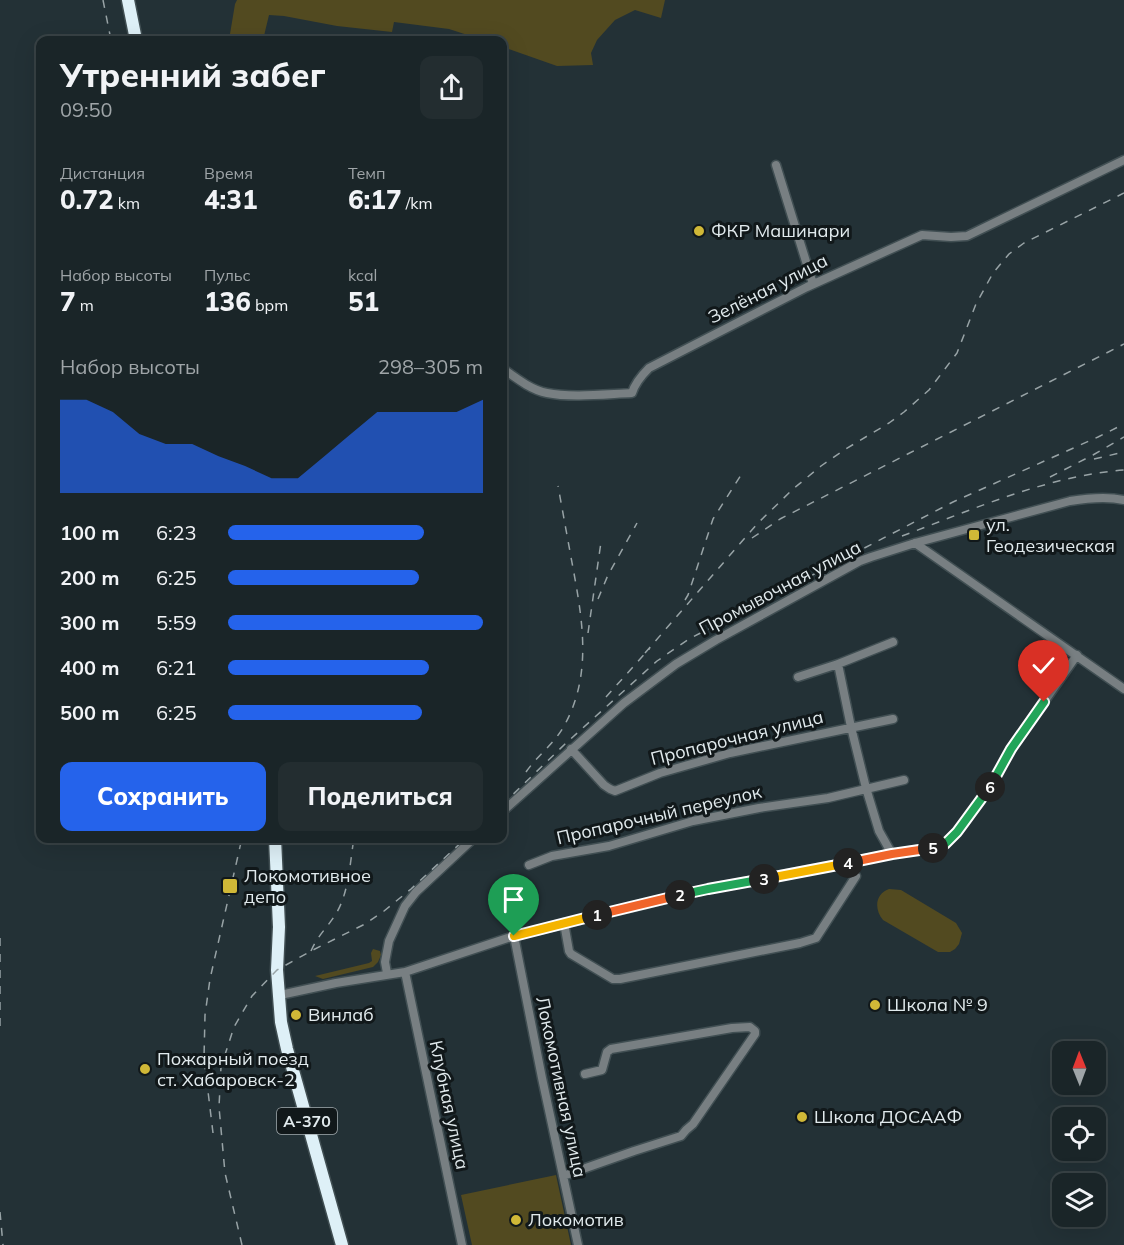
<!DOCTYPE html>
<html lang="ru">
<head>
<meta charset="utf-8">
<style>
	body { margin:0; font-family:Mulish,sans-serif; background:#232d30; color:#f1f3f6; height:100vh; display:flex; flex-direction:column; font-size:22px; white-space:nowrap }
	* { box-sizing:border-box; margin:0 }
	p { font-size:20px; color:#9fa5a8 }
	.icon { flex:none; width:33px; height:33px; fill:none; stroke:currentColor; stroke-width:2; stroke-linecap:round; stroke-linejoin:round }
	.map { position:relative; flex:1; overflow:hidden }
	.drawer { position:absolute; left:36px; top:36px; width:471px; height:807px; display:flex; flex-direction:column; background:#1a2528; border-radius:12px; box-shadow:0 6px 24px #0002,0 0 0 2px #384245 }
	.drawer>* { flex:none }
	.needle { width:39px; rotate:359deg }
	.buttons { position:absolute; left:1052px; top:1041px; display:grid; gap:12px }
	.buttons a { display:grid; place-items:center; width:54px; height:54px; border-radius:12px; background:#1a2528; box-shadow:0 6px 24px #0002,0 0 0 2px #384245; font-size:30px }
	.pin { position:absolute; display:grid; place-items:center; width:51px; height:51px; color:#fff; margin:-62px -26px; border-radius:50% 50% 50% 0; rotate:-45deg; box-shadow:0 0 6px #0007 }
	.pin .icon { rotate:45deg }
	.km { position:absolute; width:30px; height:30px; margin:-15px; border-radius:50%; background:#222; color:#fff; font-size:16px; line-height:30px; text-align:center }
	.round { display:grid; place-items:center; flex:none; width:63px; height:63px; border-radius:12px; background:#232d30 }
	.overview { display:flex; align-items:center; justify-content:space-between; height:102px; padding:0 24px }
	h1 { font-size:33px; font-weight:800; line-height:45px }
	.metrics { display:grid; grid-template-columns:repeat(3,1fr); gap:9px; height:102px; padding:6px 24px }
	.metrics div { display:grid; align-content:center }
	.metrics b { font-size:26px; font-weight:800 }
	.metrics small { font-size:16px; font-weight:400 }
	.metrics p { font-size:16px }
	.chart { height:168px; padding:12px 24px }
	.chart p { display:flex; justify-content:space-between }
	.chart svg { width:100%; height:108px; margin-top:6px; fill:#2563eb; opacity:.7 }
	.primary-button { display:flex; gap:12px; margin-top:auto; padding:12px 24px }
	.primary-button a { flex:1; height:69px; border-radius:12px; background:#2563eb; color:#fff; font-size:24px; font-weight:800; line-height:69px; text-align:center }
	.primary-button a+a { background:#232d30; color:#f1f3f6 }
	ul { padding:0 24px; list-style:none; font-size:20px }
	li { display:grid; grid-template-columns:96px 72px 1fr; align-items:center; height:45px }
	li i { height:15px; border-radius:8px; background:#2563eb }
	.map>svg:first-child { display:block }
	.green { fill:#524a20 }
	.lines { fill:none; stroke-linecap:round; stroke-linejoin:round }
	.minor-casing { stroke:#414f53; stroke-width:11 }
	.highway-casing { stroke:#414f53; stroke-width:15 }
	.minor { stroke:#787f82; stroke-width:8 }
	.highway { stroke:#def0f7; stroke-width:12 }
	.rail { stroke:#98a3a6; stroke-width:1.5; stroke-dasharray:8 8; stroke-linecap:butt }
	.split-1-casing { stroke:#fff; stroke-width:12 }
	.split-2-casing { stroke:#fff; stroke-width:12 }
	.split-3-casing { stroke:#fff; stroke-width:12 }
	.split-4-casing { stroke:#fff; stroke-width:12 }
	.split-5-casing { stroke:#fff; stroke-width:12 }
	.split-6-casing { stroke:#fff; stroke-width:12 }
	.split-7-casing { stroke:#fff; stroke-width:12 }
	.split-1 { stroke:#f5b400; stroke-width:8 }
	.split-2 { stroke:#f0652b; stroke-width:8 }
	.split-3 { stroke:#22a559; stroke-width:8 }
	.split-4 { stroke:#f5b400; stroke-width:8 }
	.split-5 { stroke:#f0652b; stroke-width:8 }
	.split-6 { stroke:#22a559; stroke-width:8 }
	.split-7 { stroke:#22a559; stroke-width:8 }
	.poi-dot { fill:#d0b837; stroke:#11181a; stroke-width:2 }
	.labels { text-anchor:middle; stroke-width:6; stroke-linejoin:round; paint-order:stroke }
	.shield { fill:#11181a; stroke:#a3abae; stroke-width:1.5 }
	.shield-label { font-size:16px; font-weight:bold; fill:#e1eaed }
	.poi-label { font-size:18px; fill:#e1eaed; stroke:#11181a; text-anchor:start }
	.street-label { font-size:18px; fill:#e1eaed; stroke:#11181a }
</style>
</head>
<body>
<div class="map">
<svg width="1124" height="1245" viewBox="0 0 1124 1245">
	<rect width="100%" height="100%" fill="#233136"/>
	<!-- green -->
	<path class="green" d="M237,0h428l-4,18 -26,-8 -20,10 -18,20 -6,13 2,12 -36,1 -54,-19 -1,-7h-19l-34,-11 -55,-7 -2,10 -55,-6 -53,-10 -15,-1 -6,25h-34l6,-36z
		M889,889l12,1 55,33 6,10 -3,11 -4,5 -5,3h-12l-55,-32c-9,-11 -8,-26 6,-31z
		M373,949l7,2 1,4 -3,7 -5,5 -50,12 -8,-3 54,-13 3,-2 -1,-8z
		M556,1175l15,70h-99l-11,-50z"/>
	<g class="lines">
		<!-- minor casing -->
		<g class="minor-casing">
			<path id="minor" d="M776,165l37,119
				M502,368c14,10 29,22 45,25 24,5 60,1 85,0 3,-10 9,-17 17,-25l158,-81 115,-52 29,2 16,-1 157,-76
				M915,543l209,146
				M838,664l13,63 15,61 13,43 13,23
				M798,677l40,-13 55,-22
				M571,749l33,36 6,4 5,2 45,-18 70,-20 163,-34
				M502,812l122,-109 52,-39 40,-24 144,-79 11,-4 44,-14 155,-42c18,-3 36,-5 54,-1
				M529,865l23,-9 57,-10 84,-25 66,-13 69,-10 76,-18
				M564,923l5,28 2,3 42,25h7l180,-36 16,-5 40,-62 -6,-4 -4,-8
				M514,936l28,142 36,167
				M405,972l57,273
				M387,973l-2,-11 4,-21 16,-35 11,-14 58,-54
				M280,995l56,-12 69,-11 109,-36 194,-47 184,-35 46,-7 7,-3 12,-12 32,-43 22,-40 66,-94
				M563,1176l71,-25 47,-15 5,-6 7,-6 62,-90v-3l-5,-4 -18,1 -121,21 -4,3 -5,18 -17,4"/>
		</g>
		<!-- highway casing -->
		<g class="highway-casing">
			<path id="highway" d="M128,0l8,40
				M275,838l4,89 -2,43 4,52 6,27 55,196"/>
		</g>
		<!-- minor -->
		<use href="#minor" class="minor"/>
		<!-- highway -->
		<use href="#highway" class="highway"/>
		<!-- rail -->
		<path class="rail" d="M103,0l8,40
			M1094,459l30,-7
			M1050,477l43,-22 31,-18
			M902,536c72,-27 145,-60 222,-66
			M752,538l28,-19 344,-175
			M598,599l10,-24 29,-52
			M685,600l3,-5 25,-76 30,-47
			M588,633l13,-91
			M645,653l112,-129 36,-35 28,-23 23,-16 45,-27 15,-11 25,-22 28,-37 19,-49 17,-31 16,-19 15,-11 100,-50
			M606,697l44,-49
			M526,772c11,-16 28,-28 38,-46 28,-50 19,-104 9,-158 -5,-27 -10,-55 -15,-82
			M502,805l63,-61 92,-83 32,-22 264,-137 145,-65 26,-13
			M0,938v93
			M311,951c6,-15 18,-25 26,-39 12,-21 13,-50 17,-74
			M213,1133l-9,-75 1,-43 5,-36 32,-141
			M0,1212l3,33
			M242,1245l-17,-72 -6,-66 2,-40 13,-40 18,-31 25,-26 34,-19 54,-27 19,-13 27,-22 55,-51"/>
	</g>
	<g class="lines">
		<!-- split-1 casing -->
		<g class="split-1-casing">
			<path id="split-1" d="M514,936l83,-21"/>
		</g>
		<!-- split-2 casing -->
		<g class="split-2-casing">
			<path id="split-2" d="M597,915l83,-20"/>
		</g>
		<!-- split-3 casing -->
		<g class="split-3-casing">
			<path id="split-3" d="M680,895l28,-6 56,-10"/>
		</g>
		<!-- split-4 casing -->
		<g class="split-4-casing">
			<path id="split-4" d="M764,879l84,-16"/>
		</g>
		<!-- split-5 casing -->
		<g class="split-5-casing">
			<path id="split-5" d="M848,863l44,-9 41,-6"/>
		</g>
		<!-- split-6 casing -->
		<g class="split-6-casing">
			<path id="split-6" d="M933,848l12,-4 12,-12 33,-45"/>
		</g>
		<!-- split-7 casing -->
		<g class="split-7-casing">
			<path id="split-7" d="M990,787l21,-38 33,-47"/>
		</g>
		<!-- split-1 -->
		<use href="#split-1" class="split-1"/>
		<!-- split-2 -->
		<use href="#split-2" class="split-2"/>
		<!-- split-3 -->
		<use href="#split-3" class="split-3"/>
		<!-- split-4 -->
		<use href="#split-4" class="split-4"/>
		<!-- split-5 -->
		<use href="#split-5" class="split-5"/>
		<!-- split-6 -->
		<use href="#split-6" class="split-6"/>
		<!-- split-7 -->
		<use href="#split-7" class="split-7"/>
	</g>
	<!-- markers -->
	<g class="poi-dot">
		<circle cx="699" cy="231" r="6"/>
		<rect x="968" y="529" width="12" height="12" rx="3"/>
		<rect x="222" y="878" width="16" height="16" rx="3"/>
		<circle cx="875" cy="1005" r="6"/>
		<circle cx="296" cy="1015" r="6"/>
		<circle cx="145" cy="1069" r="6"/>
		<circle cx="802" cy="1117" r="6"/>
		<circle cx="516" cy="1220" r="6"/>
	</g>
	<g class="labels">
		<!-- shield labels -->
		<rect class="shield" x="277" y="1108" width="60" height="26" rx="4.5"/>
		<g class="shield-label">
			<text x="307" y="1127">А-370</text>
		</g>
		<!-- poi labels -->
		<g class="poi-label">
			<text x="711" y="237">ФКР Машинари</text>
			<text x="986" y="531">ул.<tspan x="986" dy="21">Геодезическая</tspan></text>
			<text x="244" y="882">Локомотивное<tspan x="244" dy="21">депо</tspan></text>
			<text x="887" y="1011">Школа № 9</text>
			<text x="308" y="1021">Винлаб</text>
			<text x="157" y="1065">Пожарный поезд<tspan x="157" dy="21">ст. Хабаровск-2</tspan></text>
			<text x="814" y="1123">Школа ДОСААФ</text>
			<text x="528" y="1226">Локомотив</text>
		</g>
		<!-- street labels -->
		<g class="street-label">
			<text transform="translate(768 289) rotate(-27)" y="6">Зелёная улица</text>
			<text transform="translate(780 588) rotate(-28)" y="6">Промывочная улица</text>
			<text transform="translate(737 738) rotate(-14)" y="6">Пропарочная улица</text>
			<text transform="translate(659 815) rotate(-13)" y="6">Пропарочный переулок</text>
			<text transform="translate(561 1087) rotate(78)" y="6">Локомотивная улица</text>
			<text transform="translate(449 1105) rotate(78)" y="6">Клубная улица</text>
		</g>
	</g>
</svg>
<div class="buttons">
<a><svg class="needle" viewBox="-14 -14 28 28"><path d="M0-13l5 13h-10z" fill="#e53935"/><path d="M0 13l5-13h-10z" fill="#9fa5a8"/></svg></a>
<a><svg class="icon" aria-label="locate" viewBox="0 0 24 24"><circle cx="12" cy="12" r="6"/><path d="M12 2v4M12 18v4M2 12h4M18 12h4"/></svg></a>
<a><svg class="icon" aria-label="layers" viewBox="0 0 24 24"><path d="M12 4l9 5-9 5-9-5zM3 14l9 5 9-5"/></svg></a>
</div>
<div class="pin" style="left:514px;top:936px;background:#1e9e55"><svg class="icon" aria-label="arrive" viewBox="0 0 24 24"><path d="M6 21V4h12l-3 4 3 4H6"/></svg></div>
<div class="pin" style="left:1044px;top:702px;background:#d93025"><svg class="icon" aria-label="check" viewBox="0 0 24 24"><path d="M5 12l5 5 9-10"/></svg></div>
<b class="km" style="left:597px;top:915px">1</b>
<b class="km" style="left:680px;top:895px">2</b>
<b class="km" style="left:764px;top:879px">3</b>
<b class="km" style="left:848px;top:863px">4</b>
<b class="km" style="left:933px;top:848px">5</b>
<b class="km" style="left:990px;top:787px">6</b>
<section class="drawer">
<div class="overview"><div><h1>Утренний забег</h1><p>09:50</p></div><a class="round"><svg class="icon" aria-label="share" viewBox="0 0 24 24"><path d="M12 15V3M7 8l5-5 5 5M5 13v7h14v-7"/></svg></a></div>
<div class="metrics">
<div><p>Дистанция</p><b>0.72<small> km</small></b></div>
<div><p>Время</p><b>4:31</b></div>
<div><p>Темп</p><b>6:17<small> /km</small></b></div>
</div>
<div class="metrics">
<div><p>Набор высоты</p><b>7<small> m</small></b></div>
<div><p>Пульс</p><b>136<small> bpm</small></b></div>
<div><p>kcal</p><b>51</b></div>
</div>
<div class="chart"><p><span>Набор высоты</span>298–305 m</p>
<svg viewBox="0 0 160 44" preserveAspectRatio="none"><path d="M0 44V6L10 6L20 11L30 20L40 24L50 24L60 29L70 33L80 38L90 38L100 29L110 20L120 11L130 11L140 11L150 11L160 6V44z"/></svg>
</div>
<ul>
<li><b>100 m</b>6:23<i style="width:77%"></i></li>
<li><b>200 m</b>6:25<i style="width:75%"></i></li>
<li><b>300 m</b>5:59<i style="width:100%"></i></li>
<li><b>400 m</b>6:21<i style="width:79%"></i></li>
<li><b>500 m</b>6:25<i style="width:76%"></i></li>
</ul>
<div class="primary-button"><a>Сохранить</a><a>Поделиться</a></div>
</section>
</div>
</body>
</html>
